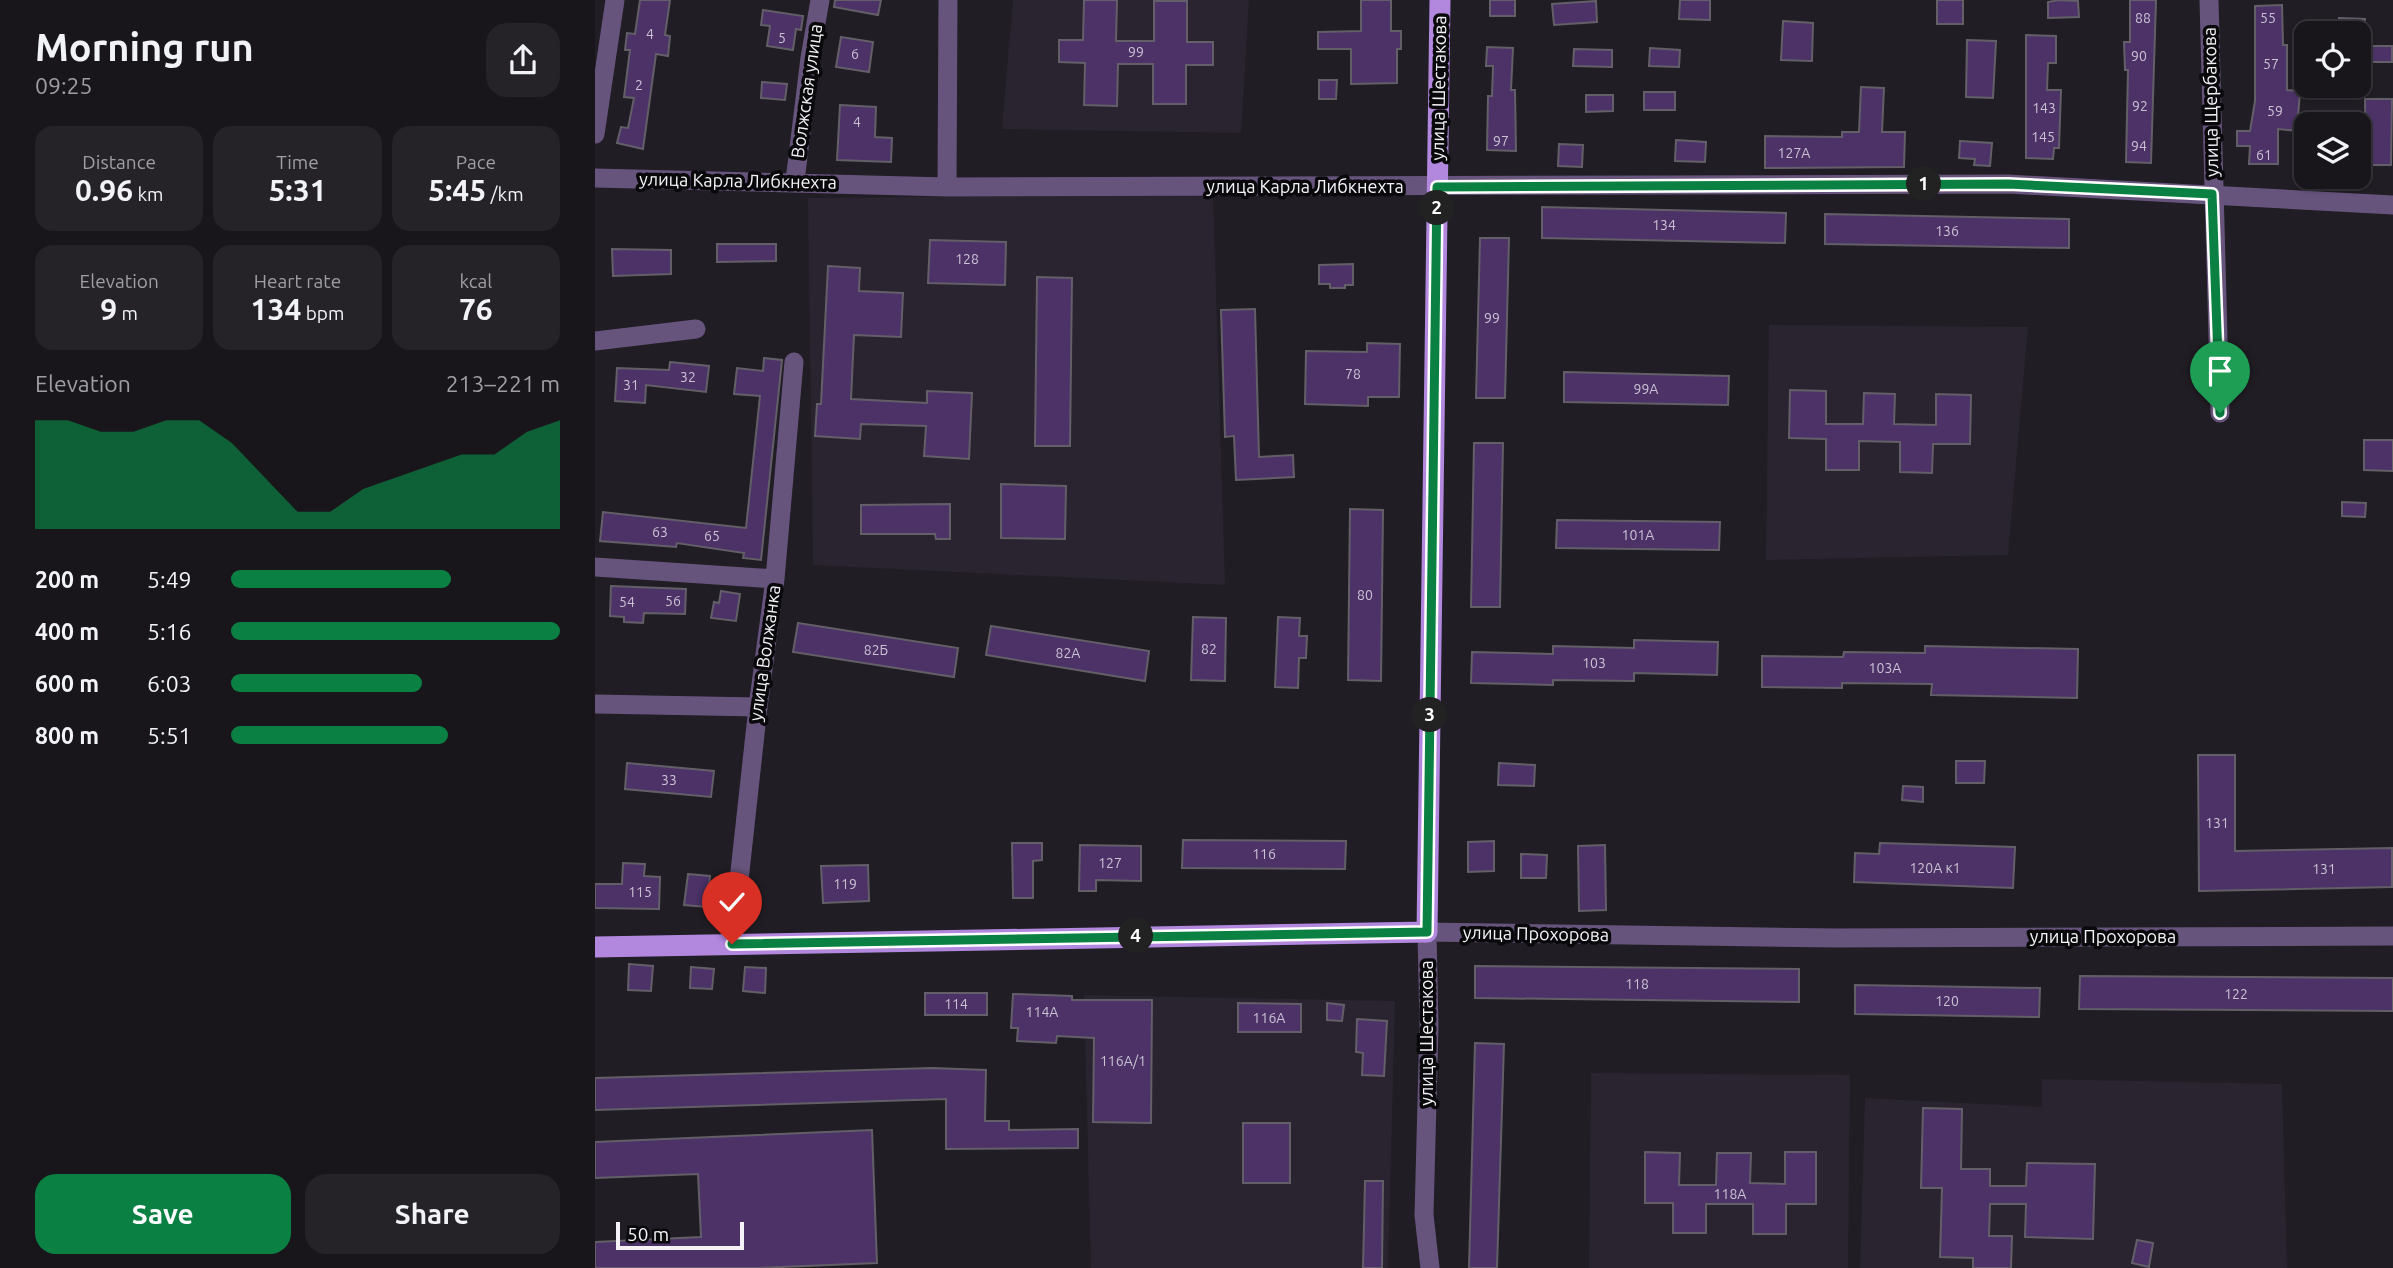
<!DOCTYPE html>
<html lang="en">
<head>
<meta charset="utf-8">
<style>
	body { margin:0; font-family:Ubuntu,sans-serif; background:#252328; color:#f1f3f6; height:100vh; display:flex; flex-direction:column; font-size:26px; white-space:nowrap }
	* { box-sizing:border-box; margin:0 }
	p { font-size:23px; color:#9f9fa3 }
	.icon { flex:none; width:38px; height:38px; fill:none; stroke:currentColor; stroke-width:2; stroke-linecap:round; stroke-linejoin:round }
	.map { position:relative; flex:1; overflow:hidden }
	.sheet { display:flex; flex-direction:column; background:#18161b; width:595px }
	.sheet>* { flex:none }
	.tools { position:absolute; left:1699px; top:21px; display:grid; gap:14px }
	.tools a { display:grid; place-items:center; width:77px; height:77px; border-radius:14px; background:#18161b; box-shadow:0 2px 5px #0004,0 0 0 2px #36353a; font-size:35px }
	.scale { position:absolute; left:21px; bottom:18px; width:128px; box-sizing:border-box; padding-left:7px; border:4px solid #f5f3f8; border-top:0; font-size:19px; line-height:24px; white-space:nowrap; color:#f5f3f8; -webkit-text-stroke:5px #09080b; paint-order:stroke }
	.pin { position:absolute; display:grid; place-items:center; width:60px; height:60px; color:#fff; margin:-72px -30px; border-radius:50% 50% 50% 0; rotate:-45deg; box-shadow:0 0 7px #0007 }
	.pin .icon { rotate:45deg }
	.km { position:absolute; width:35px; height:35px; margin:-18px; border-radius:50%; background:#222; color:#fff; font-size:19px; line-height:35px; text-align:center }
	.round { display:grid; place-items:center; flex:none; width:74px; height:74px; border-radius:21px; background:#252328 }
	.overview { display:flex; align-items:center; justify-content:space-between; height:119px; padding:0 35px }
	h1 { font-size:38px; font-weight:700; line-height:52px }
	.figures { display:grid; grid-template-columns:repeat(3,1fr); gap:10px; height:119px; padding:7px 35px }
	.figures div { display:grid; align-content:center; border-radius:18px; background:#252328; text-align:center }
	.figures b { font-size:30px; font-weight:700 }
	.figures small { font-size:19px; font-weight:400 }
	.figures p { font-size:19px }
	.chart { height:196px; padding:14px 35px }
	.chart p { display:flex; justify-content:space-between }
	.chart svg { width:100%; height:126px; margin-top:7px; fill:#0b8043; opacity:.7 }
	.button { display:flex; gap:14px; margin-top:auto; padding:14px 35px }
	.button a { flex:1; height:80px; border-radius:21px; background:#0b8043; color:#fff; font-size:28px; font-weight:700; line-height:80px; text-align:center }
	.button a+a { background:#252328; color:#f1f3f6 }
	ul { padding:0 35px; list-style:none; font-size:23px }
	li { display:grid; grid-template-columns:112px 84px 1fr; align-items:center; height:52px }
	li i { height:18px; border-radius:9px; background:#0b8043 }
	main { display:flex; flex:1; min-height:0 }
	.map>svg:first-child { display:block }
	.built { fill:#292430 }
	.building { fill:#4c3267; stroke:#635f68; stroke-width:2 }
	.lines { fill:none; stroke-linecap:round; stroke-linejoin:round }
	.minor { stroke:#67547d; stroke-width:19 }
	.major { stroke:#b188de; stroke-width:21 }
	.route-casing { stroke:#fff; stroke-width:14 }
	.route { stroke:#0b8043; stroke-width:9 }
	.labels { text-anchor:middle; stroke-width:7; stroke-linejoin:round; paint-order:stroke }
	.number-label { font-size:14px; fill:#cbc3d4 }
	.street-label { font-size:18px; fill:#f5f3f8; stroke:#09080b }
</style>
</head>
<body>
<main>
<section class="sheet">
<div class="overview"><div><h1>Morning run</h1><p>09:25</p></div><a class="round"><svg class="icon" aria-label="share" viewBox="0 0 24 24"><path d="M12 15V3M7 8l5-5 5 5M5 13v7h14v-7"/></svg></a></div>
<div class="figures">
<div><p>Distance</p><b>0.96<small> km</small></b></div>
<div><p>Time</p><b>5:31</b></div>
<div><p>Pace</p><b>5:45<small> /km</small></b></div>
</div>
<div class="figures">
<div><p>Elevation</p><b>9<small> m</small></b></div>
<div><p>Heart rate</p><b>134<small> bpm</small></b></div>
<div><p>kcal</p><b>76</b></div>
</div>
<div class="chart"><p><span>Elevation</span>213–221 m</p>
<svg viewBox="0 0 160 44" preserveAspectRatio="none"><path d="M0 44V6L10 6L20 10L30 10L40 6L50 6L60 14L70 26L80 38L90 38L100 30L110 26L120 22L130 18L140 18L150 10L160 6V44z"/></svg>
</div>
<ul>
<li><b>200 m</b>5:49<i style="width:67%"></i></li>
<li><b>400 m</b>5:16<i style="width:100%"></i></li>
<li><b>600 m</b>6:03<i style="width:58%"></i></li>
<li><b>800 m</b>5:51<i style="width:66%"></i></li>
</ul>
<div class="button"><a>Save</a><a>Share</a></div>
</section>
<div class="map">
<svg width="1798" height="1268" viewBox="0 0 1798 1268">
	<rect width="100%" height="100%" fill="#201d24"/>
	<!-- built -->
	<path class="built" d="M418,0h236l-8,133 -239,-4z
		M618,194l12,391 -412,-20 -5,-367z
		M1174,325l259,2 -20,228 -242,5z
		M489,995l311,6 -7,267h-297z
		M996,1073l259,2 -2,193h-259z
		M1447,1079l240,5 5,184h-427l5,-170 177,9z"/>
	<!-- building -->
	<path class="building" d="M45,0h30l-5,35 5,1 -2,20 -12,-2 -13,95 -26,-6 4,-16 7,1 6,-30 -10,-1 6,-47h-5l2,-17 8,1z
		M240,0h46l-3,15 -44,-8z
		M489,0h33l-1,41h38v-40h33v41h26v23h-27v39h-33v-40h-35l-1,42 -33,-1 1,-42 -26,-1v-22h24z
		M766,0h30v31h10v18h-4v34l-46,1v-35h-33v-17l43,-1z
		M895,0h25v16h-25z
		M1085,0h30v20l-31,-1z
		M1342,0h26v24h-26z
		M1464,0l19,1 1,16 -31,1v-16z
		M1535,0h26l-5,163 -25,-1 2,-92h-3l-1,-28h6z
		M1001,1l1,21 -43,3 -2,-21z
		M1687,5l1,40h4v45l13,1 -3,40 -19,-2v35h-29l1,-18h-13v-15h13l5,-30v-95z
		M168,10l40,6 -2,14 -5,-1 -3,21 -26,-4 3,-20 -9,-1z
		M1744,18l26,1 -2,14h-24z
		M1188,21l30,2 -1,38 -31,-1z
		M1431,35l30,1v27h-8l-1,27h14l-2,58h-5l-1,11 -27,-1z
		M246,37l32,5 -4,30 -33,-5z
		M1372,40l29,1 -3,57 -27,-1z
		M1765,46h32v16h-32z
		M892,47l26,1 -2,42h4l1,61 -29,-1 1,-54h4l1,-30h-7z
		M1055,48l30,2 -1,17 -30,-1z
		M979,49l38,1v17l-39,-1z
		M724,80h18l-1,19h-17z
		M167,82l25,2 -2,16 -24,-2z
		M1266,87l23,1 -2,44h23l-1,35 -139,1v-32l77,1v-5h17z
		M1049,92h31v18h-31z
		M991,95h27v16l-27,1z
		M1770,99h27l-1,66h-25z
		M245,105l36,2 -1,30 17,1 -1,24 -54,-2z
		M1081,140l30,2 -1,20 -30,-1z
		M1365,141l32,2 -2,23 -16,-1 1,-6 -16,-1z
		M964,144l24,1 -1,22 -24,-1z
		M947,207l244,6 -1,30 -243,-5z
		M1230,214l244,5v29l-244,-4z
		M885,238h29l-4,160h-29z
		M335,240l76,2 -1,43 -77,-2z
		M122,244h59v17l-59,1z
		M17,249l59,1v24l-58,2z
		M758,264v21h-8v3h-15v-4h-11v-19z
		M233,266l32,2 -1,23 44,2 -2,44 -47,-2 -3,64 76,4v-12l45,2 -3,66 -45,-3 2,-30 -65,-2 -1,15 -45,-3 2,-32h4z
		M442,277l35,1 -2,168h-35z
		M660,309l4,148 34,-2 1,22 -58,3 -2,-44 -9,1 -4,-127z
		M772,343l33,1 -1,53h-31v9l-63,-2 1,-53 61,1z
		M169,358l18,2 -21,200 -18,-2 1,-5 -67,-10 -1,4 -76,-6 3,-29 143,16 14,-132 -26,-2 3,-26 26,3z
		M75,362l39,4 -3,26 -60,-7 -1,18 -30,-2 2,-33 52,2z
		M969,372l165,4 -1,29 -164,-3z
		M1195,390l36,1v33h37l1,-31 31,1 -1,30 42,1v-31l35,1 -1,49h-37l-1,29 -32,-1v-30l-41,-1v29h-33v-31l-37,-1z
		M1769,440h29v31l-29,-1z
		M879,443h29l-3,164h-29z
		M406,484l65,2 -1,53 -64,-1z
		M1747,502l24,1 -1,14 -23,-1z
		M355,504v35h-14l-1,-5h-74v-29z
		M755,509l33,1 -2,171 -33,-1z
		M962,520l163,2 -1,28 -163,-2z
		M16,586l75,3 -1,25 -41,-1 -1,10 -19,-1v-5l-14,-1z
		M126,591l19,3 -4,27 -25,-3 3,-16 5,1z
		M598,617l33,1 -1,63 -34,-1z
		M683,617l22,1 -1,18h8l-1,22h-7l-1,30 -23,-1z
		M203,623l160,25 -4,29 -161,-25z
		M396,626l158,25 -4,30 -159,-26z
		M1039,640l84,2 -1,33 -83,-2v8l-81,-1v5l-82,-2 1,-31 81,2v-8l81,2z
		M1330,646l153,3 -1,49 -146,-3 1,-11 -90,-1v5l-80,-1v-31l81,1 1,-5 81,1z
		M1603,755h37v96l157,-3v39l-193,4z
		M1361,761h29l-1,22h-28z
		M32,763l87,8 -3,26 -86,-8z
		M904,763l36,2 -1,21 -36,-1z
		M1308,786l20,1v15l-21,-2z
		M588,840l163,1 -1,28 -163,-1z
		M899,841v30l-26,1v-30z
		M417,843h30v17l-9,1v37h-20z
		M1285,843l135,4 -2,41 -159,-6 1,-29 24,1z
		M485,845l61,1v35l-45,-1v11h-17z
		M1010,845l1,65 -27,1 -1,-65z
		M926,854l26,1 -1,23h-25z
		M28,863l22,1 -1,12 16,1 -1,32 -64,-1v-24h27z
		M273,865l1,36 -46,2 -2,-37z
		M93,874l22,2 -3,31 -23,-2z
		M34,964l24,2 -2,25 -23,-1z
		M880,966l324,3v33l-324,-4z
		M96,967l23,2 -2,20 -22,-1z
		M150,967l21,1 -1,25 -22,-2z
		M1485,976l313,2v33l-314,-2z
		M1260,985l185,3 -1,29 -184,-3z
		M330,993h62v22h-62z
		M418,994l59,2v4h80l-1,123 -58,-1 1,-84 -37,-2 -1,7 -39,-2 1,-13h-7z
		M643,1003l63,1v28h-63z
		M732,1003l17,2 -2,16 -15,-1z
		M762,1019l30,2 -3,55 -22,-1 1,-22 -7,-1z
		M880,1043l29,1 -7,224h-28z
		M337,1068l54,2 -1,51h24v9l69,-1v19l-132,1v-50l-351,11v-32z
		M1328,1108l39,1 -1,60h29v17h36l1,-23 68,1 -2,75 -68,-2 1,-33h-36l-1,32h23l-1,32h-38v-10l-33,-1 2,-69h-21z
		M648,1123h47v60h-47z
		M277,1130l5,133 -119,5h-163v-26l106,-5 -3,-63 -103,4v-36z
		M1050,1152l35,1 -1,32h37l1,-32h34l-1,30 35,1v-32h31v52h-30v30h-33v-30h-47v29h-33v-30h-28z
		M770,1181h18l-1,87h-19z
		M1542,1240l16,3 -4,24 -17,-4z"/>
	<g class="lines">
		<!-- minor -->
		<path class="minor" d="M1614,0l11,413
			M0,134l20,-134
			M0,178l352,9 1061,-3 385,21
			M200,181l15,-123 10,-58
			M352,187l1,-187
			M0,341l101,-12
			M0,567l180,12
			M0,704l163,3
			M137,944l26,-237 17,-128 19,-217
			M835,1268l-6,-53 5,-189 -2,-94 408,6 558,-2"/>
		<!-- major -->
		<path class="major" d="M0,947l832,-15 13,-932"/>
	</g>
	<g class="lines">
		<!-- route casing -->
		<g class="route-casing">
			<path id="route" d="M137,944l695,-12 10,-745 571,-3 204,10 8,219"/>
		</g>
		<!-- route -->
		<use href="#route" class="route"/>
	</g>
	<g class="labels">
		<!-- number labels -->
		<g class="number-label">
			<text x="1548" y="23">88</text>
			<text x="1673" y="23">55</text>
			<text x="55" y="39">4</text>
			<text x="187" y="43">5</text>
			<text x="541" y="57">99</text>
			<text x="260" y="59">6</text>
			<text x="1544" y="61">90</text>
			<text x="1676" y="69">57</text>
			<text x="44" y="90">2</text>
			<text x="1545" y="111">92</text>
			<text x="1449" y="113">143</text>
			<text x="1680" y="116">59</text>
			<text x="262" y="127">4</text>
			<text x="1448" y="142">145</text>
			<text x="906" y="146">97</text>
			<text x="1544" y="151">94</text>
			<text x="1199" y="158">127А</text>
			<text x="1669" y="160">61</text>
			<text x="1069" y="230">134</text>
			<text x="1352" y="236">136</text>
			<text x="372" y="264">128</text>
			<text x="897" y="323">99</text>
			<text x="758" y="379">78</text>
			<text x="93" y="382">32</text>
			<text x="36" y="390">31</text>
			<text x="1051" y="394">99А</text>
			<text x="65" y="537">63</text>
			<text x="1043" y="540">101А</text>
			<text x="117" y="541">65</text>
			<text x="770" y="600">80</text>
			<text x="78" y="606">56</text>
			<text x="32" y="607">54</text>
			<text x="614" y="654">82</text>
			<text x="281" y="655">82Б</text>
			<text x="473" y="658">82А</text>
			<text x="999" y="668">103</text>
			<text x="1290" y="673">103А</text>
			<text x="74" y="785">33</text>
			<text x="1622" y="828">131</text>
			<text x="669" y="859">116</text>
			<text x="515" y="868">127</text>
			<text x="1340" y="873">120А к1</text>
			<text x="1729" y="874">131</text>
			<text x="250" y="889">119</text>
			<text x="45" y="897">115</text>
			<text x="1042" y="989">118</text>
			<text x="1641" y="999">122</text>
			<text x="1352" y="1006">120</text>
			<text x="361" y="1009">114</text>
			<text x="447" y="1017">114А</text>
			<text x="674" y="1023">116А</text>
			<text x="528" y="1066">116А/1</text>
			<text x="1135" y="1199">118А</text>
		</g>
		<!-- street labels -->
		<g class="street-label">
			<text transform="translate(844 88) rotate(-89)" y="6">улица Шестакова</text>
			<text transform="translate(212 91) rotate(-82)" y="6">Волжская улица</text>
			<text transform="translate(1616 102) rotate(-91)" y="6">улица Щербакова</text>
			<text transform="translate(143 181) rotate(1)" y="6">улица Карла Либкнехта</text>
			<text x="710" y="193">улица Карла Либкнехта</text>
			<text transform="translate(170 653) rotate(-82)" y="6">улица Волжанка</text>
			<text transform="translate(941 934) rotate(1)" y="6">улица Прохорова</text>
			<text x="1508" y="943">улица Прохорова</text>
			<text transform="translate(832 1033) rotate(-90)" y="6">улица Шестакова</text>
		</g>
	</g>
</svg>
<div class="tools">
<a><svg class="icon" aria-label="locate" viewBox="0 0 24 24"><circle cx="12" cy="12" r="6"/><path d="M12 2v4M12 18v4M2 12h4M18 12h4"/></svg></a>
<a><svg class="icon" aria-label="layers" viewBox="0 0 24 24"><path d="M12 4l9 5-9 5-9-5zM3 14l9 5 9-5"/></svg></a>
</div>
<div class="scale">50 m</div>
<div class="pin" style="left:1625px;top:413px;background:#1e9e55"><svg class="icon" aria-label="arrive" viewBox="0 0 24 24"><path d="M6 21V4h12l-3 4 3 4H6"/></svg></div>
<div class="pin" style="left:137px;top:944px;background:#d93025"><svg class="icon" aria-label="check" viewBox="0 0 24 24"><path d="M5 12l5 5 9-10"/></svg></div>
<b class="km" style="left:1329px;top:184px">1</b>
<b class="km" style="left:842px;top:208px">2</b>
<b class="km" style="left:835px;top:715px">3</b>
<b class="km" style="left:541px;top:936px">4</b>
</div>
</main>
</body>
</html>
